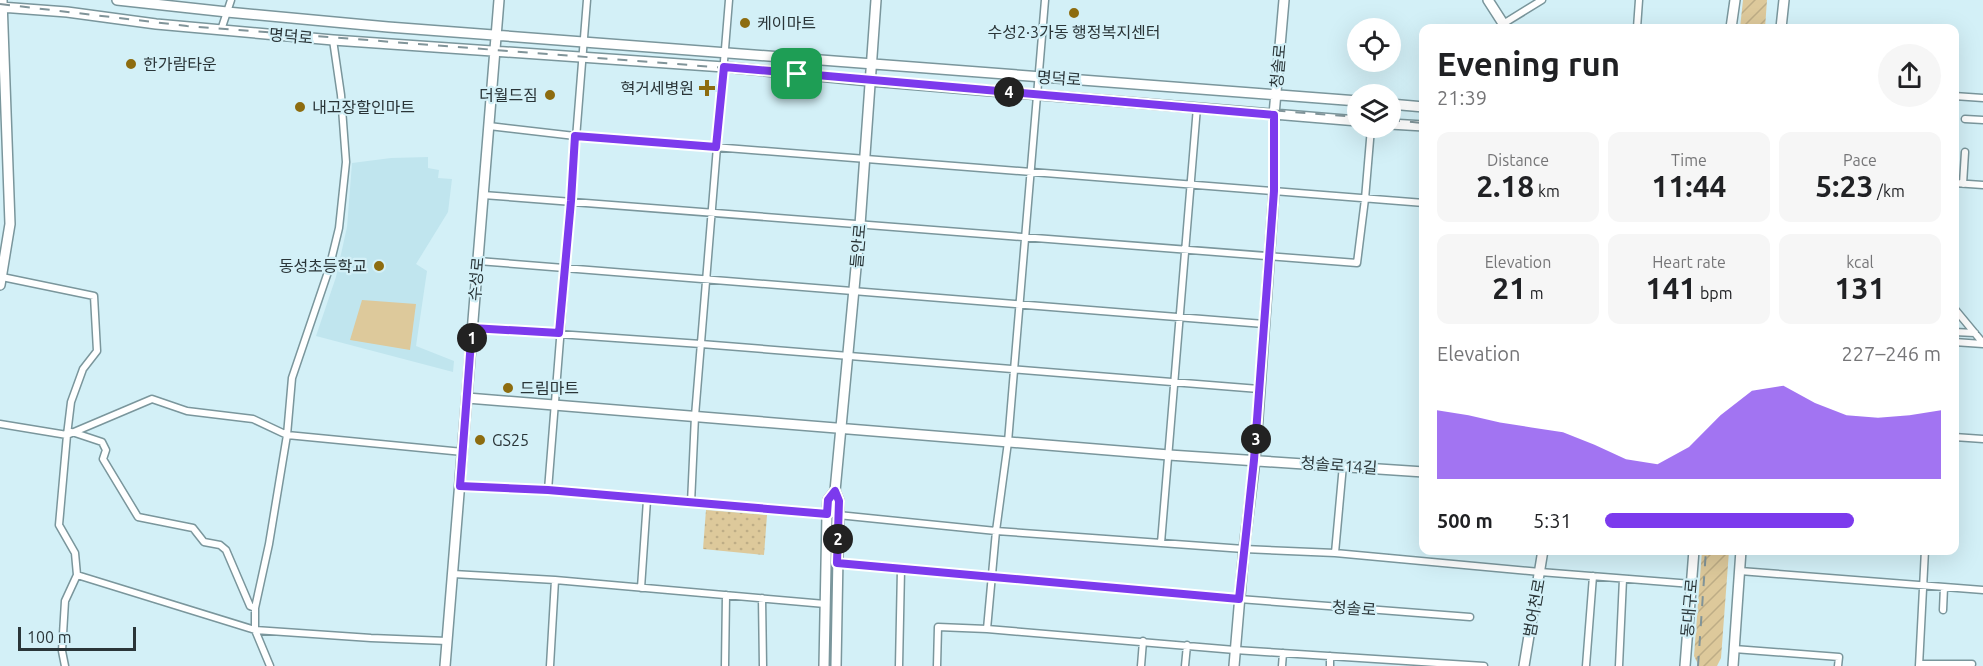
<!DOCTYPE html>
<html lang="en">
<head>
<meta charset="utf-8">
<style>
	body { margin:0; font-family:Ubuntu,"Noto Sans KR",sans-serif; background:#f6f6f6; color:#202124; height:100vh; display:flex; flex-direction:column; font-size:22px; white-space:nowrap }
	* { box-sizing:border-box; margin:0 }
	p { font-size:20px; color:#757577 }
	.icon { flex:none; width:33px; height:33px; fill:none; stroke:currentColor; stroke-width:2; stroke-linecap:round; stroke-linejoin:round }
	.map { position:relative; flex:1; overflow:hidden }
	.drawer { position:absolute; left:1419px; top:24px; width:540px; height:531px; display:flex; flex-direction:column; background:#fff; border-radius:12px; box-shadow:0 6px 24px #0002 }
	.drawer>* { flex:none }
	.controls { position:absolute; left:1347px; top:18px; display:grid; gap:12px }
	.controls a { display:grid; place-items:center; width:54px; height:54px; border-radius:50%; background:#fff; box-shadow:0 6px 24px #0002; font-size:30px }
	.scale { position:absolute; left:18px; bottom:15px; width:118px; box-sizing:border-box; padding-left:6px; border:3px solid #2a3538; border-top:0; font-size:16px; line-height:21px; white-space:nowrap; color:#2a3538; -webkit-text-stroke:4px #d3f0f7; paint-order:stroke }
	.pin { position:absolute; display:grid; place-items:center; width:51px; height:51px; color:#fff; margin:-26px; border-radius:12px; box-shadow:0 3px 9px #0006 }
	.km { position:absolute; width:30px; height:30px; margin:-15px; border-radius:50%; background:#222; color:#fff; font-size:16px; line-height:30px; text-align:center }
	.round { display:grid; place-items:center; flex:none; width:63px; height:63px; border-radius:32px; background:#f6f6f6 }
	.headline { display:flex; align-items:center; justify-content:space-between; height:102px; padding:0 18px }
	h1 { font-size:33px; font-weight:600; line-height:45px }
	.stats { display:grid; grid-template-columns:repeat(3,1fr); gap:9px; height:102px; padding:6px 18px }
	.stats div { display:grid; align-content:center; border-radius:12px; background:#f6f6f6; text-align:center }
	.stats b { font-size:30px; font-weight:600 }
	.stats small { font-size:16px; font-weight:400 }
	.stats p { font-size:16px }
	.chart { height:168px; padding:12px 18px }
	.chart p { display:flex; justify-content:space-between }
	.chart svg { width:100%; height:108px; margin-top:6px; fill:#7c3aed; opacity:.7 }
	ul { padding:0 18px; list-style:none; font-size:20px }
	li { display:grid; grid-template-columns:96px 72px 1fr; align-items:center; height:45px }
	li i { height:15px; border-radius:8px; background:#7c3aed }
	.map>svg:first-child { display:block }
	.built { fill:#c0e5ee }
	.park { fill:url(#park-dots) }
	.garden { fill:url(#garden-furrows) }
	.pitch { fill:#ddc99b }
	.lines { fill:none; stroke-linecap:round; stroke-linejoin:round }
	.street-casing { stroke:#7a969c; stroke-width:9 }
	.secondary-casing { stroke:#7a969c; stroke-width:12 }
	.street { stroke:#fff; stroke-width:6 }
	.secondary { stroke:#fff; stroke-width:9 }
	.rail { stroke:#809499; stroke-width:2; stroke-dasharray:10 10; stroke-linecap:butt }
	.route-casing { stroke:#fff; stroke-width:12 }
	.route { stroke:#7c3aed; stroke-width:8 }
	.poi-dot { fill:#8d6c0f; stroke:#d3f0f7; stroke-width:2 }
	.labels { text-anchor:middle; stroke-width:4.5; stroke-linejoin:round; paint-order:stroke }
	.poi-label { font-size:16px; fill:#2a3538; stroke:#d3f0f7; text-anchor:start }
	.street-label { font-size:16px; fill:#2a3538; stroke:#d3f0f7 }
</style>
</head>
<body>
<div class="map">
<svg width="1983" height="666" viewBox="0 0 1983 666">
	<defs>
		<pattern id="park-dots" width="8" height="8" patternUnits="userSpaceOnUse" patternTransform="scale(1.5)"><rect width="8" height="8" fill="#ddc99b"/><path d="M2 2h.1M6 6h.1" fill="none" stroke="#bead86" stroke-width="1.8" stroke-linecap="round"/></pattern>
		<pattern id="garden-furrows" width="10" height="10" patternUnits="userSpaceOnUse" patternTransform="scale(1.5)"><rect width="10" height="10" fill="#ddc99b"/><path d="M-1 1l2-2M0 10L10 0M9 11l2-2" fill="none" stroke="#bead86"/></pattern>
	</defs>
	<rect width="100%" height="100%" fill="#d3f0f7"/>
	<!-- built -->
	<path class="built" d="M428,157v11l11,2 -1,8 14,1 -4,33 -32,52 11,7 -11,75 38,15 -1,11 -137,-36 20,-59 11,-50 5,-64 39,-5z"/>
	<!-- park -->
	<path class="park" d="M706,510l61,5 -3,40 -61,-6z"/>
	<!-- garden -->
	<path class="garden" d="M1743,0h24l-2,28h-25z
		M1702,551h27l-8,107 -4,8h-18l-5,-10z"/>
	<!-- pitch -->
	<path class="pitch" d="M362,300l54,4 -6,46 -60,-10z"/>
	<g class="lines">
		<!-- street casing -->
		<g class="street-casing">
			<path id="street" d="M1503,24l39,-24
				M1637,28l2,-28
				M221,30l10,-30
				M1954,96l29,2
				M1965,119l18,1
				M489,126l86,10 849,67
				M1954,183l29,2
				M1963,184l2,-32
				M483,195l874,68 8,-64 6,-71
				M478,261l786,63
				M2,277l92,19 3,55 -14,18 -12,33 -4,33 -8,90 16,28 2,22 -12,26 -3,50 3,15
				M1954,308l29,35
				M472,328l229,16 558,45
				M1954,332l21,1
				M1954,342l29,2
				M0,424l67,11 85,-36 35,12 66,8 34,16 176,17
				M72,432l30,10 4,8 -3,9 35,58 55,11 11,14 16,3 6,5 24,56 5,2
				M1954,437l29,2
				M460,486c122,5 245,18 367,28
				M548,490l39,-490
				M691,503l4,-87 34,-416
				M838,515l158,16 248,18 91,4 205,19 152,12
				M1161,543l36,-436
				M1335,553l8,-88
				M837,563l402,36 231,18
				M1740,571l243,19
				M453,574l102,6 270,24
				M77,575l178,55 116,8 76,3
				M641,588l6,-88
				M762,598l1,68
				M1943,610l1,-23
				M987,629l9,-98 12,-89 37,-442
				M1734,649l105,8 -1,9
				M1919,664h53
				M270,666l-15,-36v-22l14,-64 18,-109 5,-57 37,-109 10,-41 7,-66 -5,-67 -8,-55
				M550,666l5,-86
				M725,666l1,-71
				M899,666l2,-97
				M937,666l1,-39 49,2 248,21 249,16
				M1141,666l2,-25
				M1185,666l2,-21
				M1282,666l1,-13
				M1330,666v-10
				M1586,666l7,-90
				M1619,666l4,-87
				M1919,666l6,-116"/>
		</g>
		<!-- secondary casing -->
		<g class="secondary-casing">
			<path id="secondary" d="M117,0l110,12 161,15 970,74
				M1488,0l18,28
				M0,7l67,5 89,12 177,16 391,27 146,14 488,40
				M1731,28l4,-28
				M1781,28l3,-28
				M1390,104l34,3
				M1390,124l34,2
				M0,285l10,-61 -8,-224
				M467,398l702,57 255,17
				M445,666l54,-666
				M824,666l3,-152 1,-14 7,-9
				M836,666l3,-165 -4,-10 25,-266 16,-225
				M1234,666l10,-117 11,-89 19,-269v-76l10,-115
				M1524,666l19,-116
				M1685,666l9,-116
				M1733,666l8,-116"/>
		</g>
		<!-- street -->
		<use href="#street" class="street"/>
		<!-- secondary -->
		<use href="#secondary" class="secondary"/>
		<!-- rail -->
		<path class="rail" d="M0,4l187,22 1171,91
			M1390,120l34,3
			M1698,666l8,-116"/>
	</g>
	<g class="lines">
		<!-- route casing -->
		<g class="route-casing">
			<path id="route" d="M724,67l550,48v76l-20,269 -15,139 -402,-36 2,-62 -4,-10 -7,9 -1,14 -279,-24 -88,-4 12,-158 87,5 12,-132 4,-65 141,11z"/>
		</g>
		<!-- route -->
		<use href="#route" class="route"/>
	</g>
	<!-- markers -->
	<g class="poi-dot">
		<circle cx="1074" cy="13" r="6"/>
		<circle cx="745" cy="23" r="6"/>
		<circle cx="131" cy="64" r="6"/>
		<path d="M704 79h6v6h6v6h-6v6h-6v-6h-6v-6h6z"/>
		<circle cx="550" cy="95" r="6"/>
		<circle cx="300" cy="107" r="6"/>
		<circle cx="379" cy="266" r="6"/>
		<circle cx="508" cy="388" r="6"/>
		<circle cx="480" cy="440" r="6"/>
	</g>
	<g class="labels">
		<!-- poi labels -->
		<g class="poi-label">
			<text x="757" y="29">케이마트</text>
			<text x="1074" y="38" text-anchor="middle">수성2·3가동 행정복지센터</text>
			<text x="143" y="70">한가람타운</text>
			<text x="694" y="94" text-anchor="end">혁거세병원</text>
			<text x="538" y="101" text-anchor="end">더월드짐</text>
			<text x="312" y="113">내고장할인마트</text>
			<text x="367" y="272" text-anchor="end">동성초등학교</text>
			<text x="520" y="394">드림마트</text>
			<text x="492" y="446">GS25</text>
		</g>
		<!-- street labels -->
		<g class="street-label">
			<text transform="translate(291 36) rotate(5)" y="6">명덕로</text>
			<text transform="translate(1278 66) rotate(-85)" y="6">청솔로</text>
			<text transform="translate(1059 78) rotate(4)" y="6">명덕로</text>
			<text transform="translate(858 246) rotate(-85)" y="6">들안로</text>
			<text transform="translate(476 279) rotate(-85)" y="6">수성로</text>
			<text transform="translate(1339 465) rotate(4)" y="6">청솔로14길</text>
			<text transform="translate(1354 608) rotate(4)" y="6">청솔로</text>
			<text transform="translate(1534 608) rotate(-80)" y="6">범어천로</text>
			<text transform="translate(1689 608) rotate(-85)" y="6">동대구로</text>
		</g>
	</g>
</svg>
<div class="controls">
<a><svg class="icon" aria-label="locate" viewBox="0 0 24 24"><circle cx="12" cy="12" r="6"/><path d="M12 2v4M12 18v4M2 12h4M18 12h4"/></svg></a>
<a><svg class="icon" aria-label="layers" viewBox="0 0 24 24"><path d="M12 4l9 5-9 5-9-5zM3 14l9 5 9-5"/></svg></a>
</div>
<div class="scale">100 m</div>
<div class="pin" style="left:797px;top:74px;background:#1e9e55"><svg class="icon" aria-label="arrive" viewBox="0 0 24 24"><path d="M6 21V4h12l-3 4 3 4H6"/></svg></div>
<b class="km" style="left:472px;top:338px">1</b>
<b class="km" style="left:838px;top:539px">2</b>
<b class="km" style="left:1256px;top:439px">3</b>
<b class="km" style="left:1009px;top:92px">4</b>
<section class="drawer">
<div class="headline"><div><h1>Evening run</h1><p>21:39</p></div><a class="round"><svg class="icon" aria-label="share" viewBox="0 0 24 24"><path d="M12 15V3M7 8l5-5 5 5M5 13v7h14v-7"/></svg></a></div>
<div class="stats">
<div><p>Distance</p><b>2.18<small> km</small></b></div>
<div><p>Time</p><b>11:44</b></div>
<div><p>Pace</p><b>5:23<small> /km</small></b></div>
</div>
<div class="stats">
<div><p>Elevation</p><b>21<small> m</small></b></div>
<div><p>Heart rate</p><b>141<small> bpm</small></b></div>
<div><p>kcal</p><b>131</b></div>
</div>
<div class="chart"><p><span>Elevation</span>227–246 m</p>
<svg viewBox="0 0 160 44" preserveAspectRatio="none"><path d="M0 44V16L10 18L20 21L30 23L40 25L50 30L60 36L70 38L80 31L90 18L100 8L110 6L120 13L130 18L140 19L150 18L160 16V44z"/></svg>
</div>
<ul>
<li><b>500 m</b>5:31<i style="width:74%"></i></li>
</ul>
</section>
</div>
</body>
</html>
